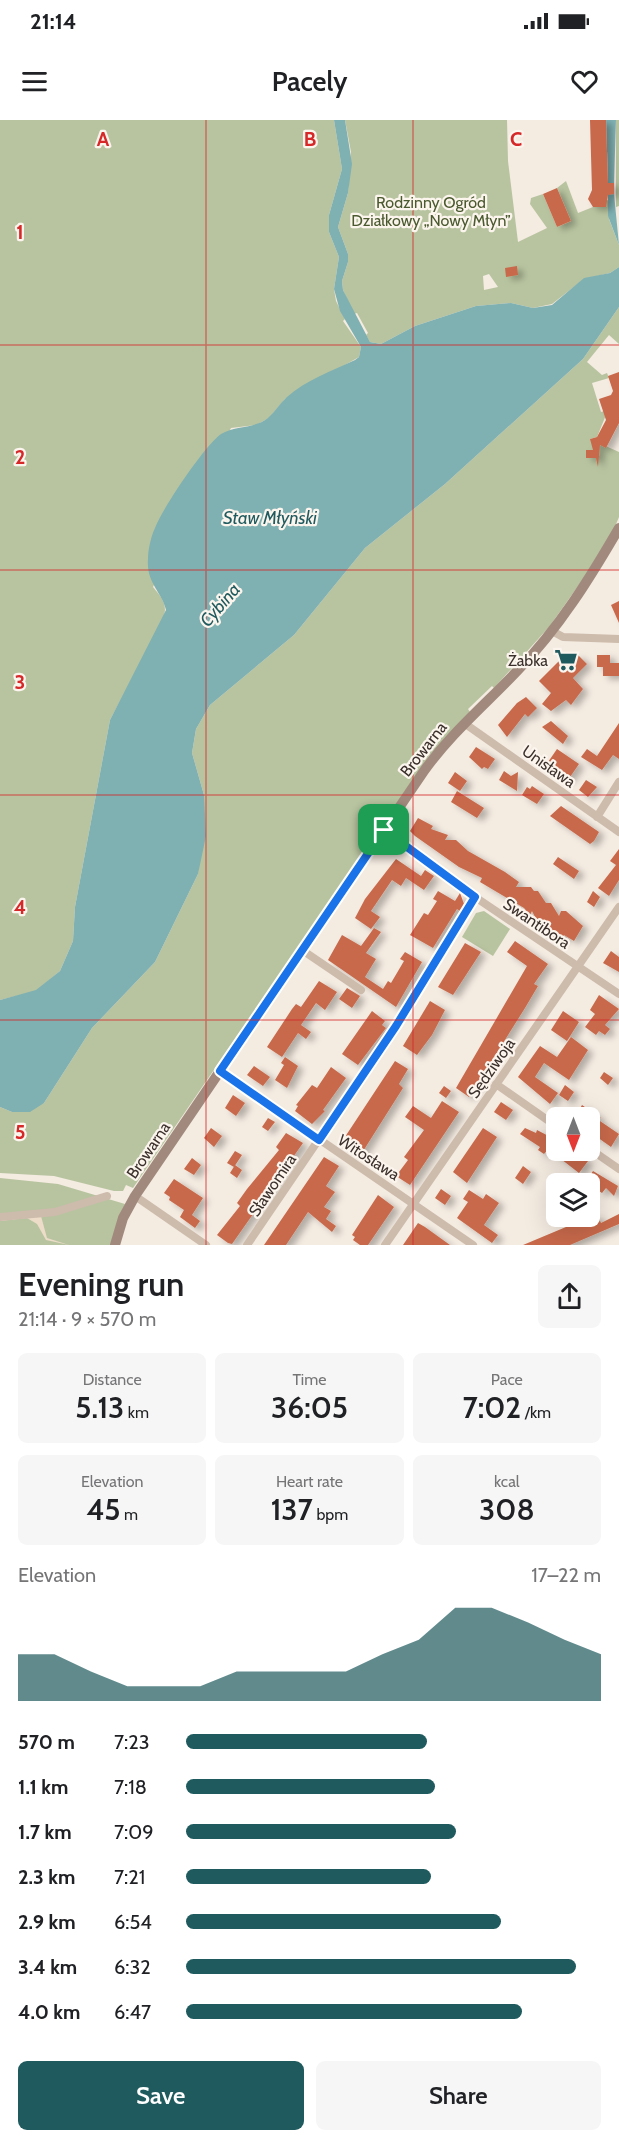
<!DOCTYPE html>
<html lang="en">
<head>
<meta charset="utf-8">
<style>
	body { margin:0; font-family:Cabin,sans-serif; background:#f6f6f6; color:#202124; height:100vh; display:flex; flex-direction:column; font-size:22px; white-space:nowrap }
	* { box-sizing:border-box; margin:0 }
	p { font-size:20px; color:#757577 }
	.icon { flex:none; width:33px; height:33px; fill:none; stroke:currentColor; stroke-width:2; stroke-linecap:round; stroke-linejoin:round }
	.map { position:relative; height:1125px; overflow:hidden }
	.panel { display:flex; flex-direction:column; background:#fff; flex:1 }
	.panel>* { flex:none }
	.needle { width:39px; rotate:180deg }
	.fabs { position:absolute; left:546px; top:987px; display:grid; gap:12px }
	.fabs a { display:grid; place-items:center; width:54px; height:54px; border-radius:9px; background:#fff; box-shadow:0 6px 24px #0002; font-size:30px }
	.pin { position:absolute; display:grid; place-items:center; width:51px; height:51px; color:#fff; margin:-26px; border-radius:12px; box-shadow:0 3px 9px #0006 }
	.round { display:grid; place-items:center; flex:none; width:63px; height:63px; border-radius:9px; background:#f6f6f6 }
	.summary { display:flex; align-items:center; justify-content:space-between; height:102px; padding:0 18px }
	h1 { font-size:33px; font-weight:600; line-height:45px }
	.figures { display:grid; grid-template-columns:repeat(3,1fr); gap:9px; height:102px; padding:6px 18px }
	.figures div { display:grid; align-content:center; border-radius:9px; background:#f6f6f6; text-align:center }
	.figures b { font-size:30px; font-weight:600 }
	.figures small { font-size:16px; font-weight:400 }
	.figures p { font-size:16px }
	.chart { height:168px; padding:12px 18px }
	.chart p { display:flex; justify-content:space-between }
	.chart svg { width:100%; height:108px; margin-top:6px; fill:#1f5a5e; opacity:.7 }
	.cta { display:flex; gap:12px; margin-top:auto; padding:12px 18px }
	.cta a { flex:1; height:69px; border-radius:9px; background:#1f5a5e; color:#fff; font-size:24px; font-weight:600; line-height:69px; text-align:center }
	.cta a+a { background:#f6f6f6; color:#202124 }
	ul { padding:0 18px; list-style:none; font-size:20px }
	li { display:grid; grid-template-columns:96px 72px 1fr; align-items:center; height:45px }
	li i { height:15px; border-radius:8px; background:#1f5a5e }
	.status { display:flex; justify-content:space-between; align-items:center; height:42px; padding:0 30px; background:#fff; direction:ltr }
	.status svg { height:16px; fill:currentColor }
	header { display:flex; justify-content:space-between; align-items:center; height:78px; padding:0 18px; background:#fff; font-size:27px; font-weight:600 }
	.map>svg:first-child { display:block }
	.green { fill:#b8c4a0; fill-rule:evenodd }
	.plaza { fill:#ecdcc8 }
	.water { fill:#7fb0b2 }
	.building { fill:#c8694b; filter:url(#shadow) }
	.lines { fill:none; stroke-linecap:round; stroke-linejoin:round }
	.street { stroke:#cdbbac; stroke-width:8 }
	.secondary { stroke:#a18a7d; stroke-width:10 }
	.route-casing { stroke:#fff; stroke-width:12 }
	.route { stroke:#1a73e8; stroke-width:8 }
	.grid { fill:none; stroke:#d62828; stroke-width:1.5; stroke-opacity:0.55 }
	.labels { text-anchor:middle; stroke-width:4.5; stroke-linejoin:round; paint-order:stroke }
	.park-label { font-size:16px; fill:#4a5a2e; stroke:#fbf5ee }
	.poi-label { font-size:16px; fill:#3b302b; stroke:#fbf5ee; text-anchor:end }
	.street-label { font-size:16px; fill:#3b302b; stroke:#fbf5ee }
	.water-label { font-size:18px; font-style:italic; fill:#1f5a5e; stroke:#fbf5ee }
	.grid-label { font-size:20px; text-anchor:middle; font-weight:bold; fill:#d62828; stroke:#fbf5ee; stroke-width:4.5; stroke-linejoin:round; paint-order:stroke }
</style>
</head>
<body>
<div class="status"><b>21:14</b><svg viewBox="0 0 49 12"><path d="M0 12V9h3v3zM5 12V6h3v6zM10 12V3h3v9zM15 12V0h3v12zM26 1h20v11H26zM47 4h2v5h-2z"/></svg></div>
<header><svg class="icon" aria-label="menu" viewBox="0 0 24 24"><path d="M4 6h16M4 12h16M4 18h16"/></svg>Pacely<svg class="icon" aria-label="heart" viewBox="0 0 24 24"><path d="M12 20l-8-8c-3-5 5-10 8-4 3-6 11-1 8 4z"/></svg></header>
<div class="map">
<svg width="619" height="1125" viewBox="0 0 619 1125">
	<defs>
		<filter id="shadow"><feDropShadow dx="5.5" dy="3.5" stdDeviation="3" flood-color="#0004"/></filter>
	</defs>
	<rect width="100%" height="100%" fill="#f4ebe1"/>
	<!-- green -->
	<path class="green" d="M0,0h334l8,49 -13,46v17l10,25 -5,32 2,12 9,18 -2,2 18,26 -2,10 -74,42 -16,19 -13,7 -25,3 -78,159c10,12 15,18 10,33l-53,100 -35,187 -2,34 -13,30 -24,20 -36,9z
		M345,0h162l1,41 10,81 29,-14 -17,-24 1,-6 12,-4 14,33 14,-6 -14,-33 9,-7 12,32 15,-6h12v-7h3l1,19 10,26v22l-9,6 -26,6 -32,25 -19,4 -22,-5 -35,3 -61,20 -34,18 -11,-2 -4,-7 2,-2 -11,-20 -3,1 -11,-24 -1,-9 6,-19v-8l-10,-27 10,-34 3,-41zM489,154l9,13 -14,3 -1,-14z
		M616,0h3v86l-3,1z
		M619,187v37l-10,-9 -22,27 15,13 5,-2 2,5 -17,5 9,29 7,-2 -11,27 -7,2 29,13v65l-5,12 -31,50 -34,48 -55,61 -2,-2 -24,23 2,3 -41,44 -296,432 -7,-3 -3,6h-9l-60,-15 -54,-3v-66l12,5 32,-9 48,-75 63,-66 43,-88 6,-79 -12,-42 4,-24 14,-24 84,-70 71,-87 80,-64 138,-125z
		M484,791l26,18 -17,27 -31,-19 14,-24z
		M0,1058l58,6 67,20 -14,41h-111z"/>
	<!-- plaza -->
	<path class="plaza" d="M0,1095l41,1 6,22 22,7 -23,-5 -9,-16 -10,-6 -27,3z"/>
	<!-- water -->
	<path class="water" d="M334,0h11l7,44 -4,29 -10,34 10,27v8l-6,19 1,9 27,52 11,2 34,-18 61,-20 35,-3 22,5 19,-3 32,-27 26,-5 9,-6v40l-36,52 -138,125 -80,64 -71,87 -84,70 -14,24 -4,24 12,42 2,41 -8,38 -43,88 -63,66 -48,75 -14,9h-18l-12,-5v-107l36,-10 24,-19 13,-30 2,-34 35,-187 56,-110c-4,-18 -20,-27 -18,-51 0,-9 3,-23 7,-31 7,-19 50,-83 66,-94 15,-9 33,-5 47,-16 7,-6 12,-15 19,-21 19,-17 45,-26 68,-37l4,-3 2,-10 -21,-36 -6,-22 5,-32 -10,-25v-17l13,-46z
		M606,0h10l-2,63h-6z
		M608,74h6l5,51 -11,-29z"/>
	<!-- building -->
	<path class="building" d="M590,0h16l2,63h6v11l-6,1 -2,12h-13l-5,-8 4,-9z
		M557,68l14,33 -14,6 -14,-33z
		M517,146l1,9 -12,2 -1,-9z
		M619,252v51l-13,25 -6,-3 -2,22 -2,-9h-10v-8h7l-3,-11 7,-2 9,-17 -7,-21 12,-4 2,-4 -5,-15z
		M619,481v22l-8,-18z
		M566,534l8,4 3,-4 10,10 -14,14 10,11 -12,16 -5,-5 -15,11 -9,-7 9,-11 -12,-12z
		M597,535h13v8h9v13h-16v-9h-6z
		M526,577l11,11 -9,9 -3,-3 -18,23 -9,-12 19,-22z
		M551,601l17,15 -5,8 -21,-17z
		M619,603v36l-6,-4 -11,15 -21,-13 6,-8 10,7z
		M476,627l19,12 -7,10 -4,-2 -2,2 -13,-12z
		M557,629l22,15 -11,16 -22,-15z
		M504,651l7,5 7,-4 -1,19 -18,-11z
		M455,652l12,9 -7,10 -12,-8z
		M586,660l11,7 -9,10 -9,-7z
		M532,666l12,8 -7,10 -15,-9 5,-8 3,2z
		M457,671l27,17 -7,10 -26,-16z
		M561,686l38,26 -5,9 -4,3 -40,-28z
		M418,698l15,8 -2,3 17,6 -3,5h11l12,11 37,21 14,10 -3,5h15l3,4h4l8,12h5l8,13 2,-5h5l17,15 -9,15 -10,-6 -4,6 -11,-6 -8,-6 -9,-18 -2,4 -6,-7 -44,-26 2,-4 -23,-11 -44,-31 -5,-5z
		M619,729v31l-10,16 -11,-8 18,-23 -6,-4z
		M558,737l21,14 -5,8 -21,-15z
		M396,739l25,17 4,-6 9,6 -10,14 -18,-12 -5,8 -9,-6 -21,31 9,6 -9,12 -16,-11 10,-19z
		M438,771l17,10 5,-8 4,11 -4,7 -3,-2 -24,39 -23,-13 14,-22 4,2 9,-14 -4,-2z
		M593,771l7,6 -6,10 -7,-5z
		M374,808l7,4 -15,21 10,6 -11,18 18,12 5,-8 3,2 13,-22 -4,-2 5,-7 17,10 -26,45 -68,-47 14,-25 19,11z
		M515,821l33,23 -14,20 4,2 -13,22 -56,89 -13,-9 71,-122 -20,-14z
		M465,823l16,9 -28,43 -15,-8z
		M611,831l8,6v15l-16,-9z
		M319,861l18,11 -12,18 -9,-7 -15,22 10,7 -5,7 -8,-6 -16,24 -15,-10 25,-38 4,-5 5,3z
		M347,868l13,8 -8,12 -13,-9z
		M599,875l20,14 -14,16 5,4 -5,6 -6,-4 -3,4 -11,-8 10,-13 -5,-4z
		M430,881l15,9 -13,25 -15,20 -14,-9z
		M372,891l13,10 -3,4 4,3 -28,37 -16,-11z
		M563,891l16,11 -12,19 -16,-11z
		M571,917l17,13 -19,30 -25,-17 -9,14 23,16 -8,11 -32,-27 22,-31 17,11z
		M285,937l13,9 -11,22 -12,-8 9,-15 -3,-2z
		M395,941l13,8 -9,15 4,4 -43,68 -19,-13z
		M254,946l16,11 -7,9 -16,-11z
		M331,947l15,11 -23,32 2,1 -13,13 -17,-13 3,-5 -2,-1 16,-20 5,3z
		M604,952l9,6 -5,7 -8,-7z
		M565,965l9,7 -6,9 -9,-6z
		M444,966l7,5 -5,7 -7,-5z
		M233,975l12,8 -9,13 -11,-8z
		M442,981l17,11 -49,73 -14,-9 12,-16 -4,-3 20,-27 -19,-13 8,-11 18,12z
		M501,982l12,8 -7,10 -12,-8z
		M582,985l19,13 -4,1 22,15 -8,13 -21,-15v-14h-15z
		M268,998l7,4 -7,9 -6,-4z
		M211,1008l11,8 -8,11 -10,-9z
		M483,1008l14,9 -30,46 -14,-11z
		M525,1008l11,5 1,-3 19,10v10h9l7,6 3,-3 13,8 -9,12 -31,-24 -4,5 -6,-4 2,-3 -20,-13z
		M286,1013l17,10 -71,101 -4,-1 -11,-8 23,-29 -3,-3 10,-14 32,-39 -3,-3z
		M235,1031l7,4 -8,12 -7,-4z
		M324,1037l15,9 -13,20 9,6 -11,15 7,4 -5,8 10,7 -4,6 -24,-20 -22,33h-22z
		M192,1038l9,7 -7,10 -10,-6z
		M235,1045l7,5 -5,8 -7,-5z
		M523,1046l8,6 -8,12 -8,-6z
		M593,1051l25,15 -4,10 -8,-8 -4,5 -6,-4 4,-6 -9,-9z
		M174,1059l29,19 -11,17 8,6 -5,7 -15,-11 4,-7 -15,-10 1,-3 -6,-4z
		M441,1069l10,7 -6,9 -10,-7z
		M469,1070l14,9 3,-5 13,9 -15,22 14,10 -6,8 -35,-25 11,-16 -5,-3z
		M378,1075l16,12 -26,38h-8l-7,-5 2,-3 -3,-2z
		M597,1094l4,9 18,-9v10l-49,21h-47z
		M418,1103l7,4 25,18h-47z"/>
	<g class="lines">
		<!-- street -->
		<path class="street" d="M552,511l11,6 56,2
			M464,603l155,109
			M597,697l22,-35
			M384,710l91,67 144,97
			M302,830l59,40
			M220,951l253,174
			M496,964l60,42
			M590,1029l29,20
			M135,1076l71,49
			M0,1097l55,-5 52,-16
			M247,1125l149,-219 79,-129
			M385,1125l234,-338"/>
		<!-- secondary -->
		<path class="secondary" d="M115,1125l8,-27 12,-22 289,-425c27,-38 62,-67 94,-101 41,-42 72,-92 101,-142"/>
	</g>
	<g class="lines">
		<!-- route casing -->
		<g class="route-casing">
			<path id="route" d="M384,710l91,67 -79,129 -77,114 -99,-69z"/>
		</g>
		<!-- route -->
		<use href="#route" class="route"/>
	</g>
	<!-- grid -->
	<path class="grid" d="M206,0v1125M413,0v1125M0,225h619M0,450h619M0,675h619M0,900h619"/>
	<!-- icons -->
	<defs>
		<g id="supermarket-bare" transform="scale(1.8)"><path d="M-6-5.5h2.5l.6 2H6L4.5 2H-2.5L-4.4-4H-6ZM-1.5 3.2a1.3 1.3 0 1 0 .1 0ZM3 3.2a1.3 1.3 0 1 0 .1 0Z" fill="#1f5a5e" stroke="#fbf5ee" stroke-width="2.5" paint-order="stroke"/></g>
	</defs>
	<g fill-rule="evenodd">
		<use href="#supermarket-bare" x="566" y="540"/>
	</g>
	<g class="labels">
		<!-- park labels -->
		<g class="park-label">
			<text x="431" y="88">Rodzinny Ogród<tspan x="431" dy="18">Działkowy „Nowy Młyn”</tspan></text>
		</g>
		<!-- poi labels -->
		<g class="poi-label">
			<text x="548" y="546">Żabka</text>
		</g>
		<!-- street labels -->
		<g class="street-label">
			<text transform="translate(423 629) rotate(-52)" y="6">Browarna</text>
			<text transform="translate(549 646) rotate(35)" y="6">Unisława</text>
			<text transform="translate(537 803) rotate(34)" y="6">Swantibora</text>
			<text transform="translate(491 948) rotate(-55)" y="6">Sędziwoja</text>
			<text transform="translate(148 1030) rotate(-56)" y="6">Browarna</text>
			<text transform="translate(369 1037) rotate(33)" y="6">Witosława</text>
			<text transform="translate(272 1065) rotate(-56)" y="6">Sławomira</text>
		</g>
		<!-- water labels -->
		<g class="water-label">
			<text x="270" y="404">Staw Młyński</text>
			<text transform="translate(220 485) rotate(-49)" y="6">Cybina</text>
		</g>
	</g>
	<g class="grid-label">
		<text x="103" y="26">A</text>
		<text x="310" y="26">B</text>
		<text x="516" y="26">C</text>
		<text x="20" y="119">1</text>
		<text x="20" y="344">2</text>
		<text x="20" y="569">3</text>
		<text x="20" y="794">4</text>
		<text x="20" y="1019">5</text>
	</g>
</svg>
<div class="fabs">
<a><svg class="needle" viewBox="-14 -14 28 28"><path d="M0-13l5 13h-10z" fill="#e53935"/><path d="M0 13l5-13h-10z" fill="#757577"/></svg></a>
<a><svg class="icon" aria-label="layers" viewBox="0 0 24 24"><path d="M12 4l9 5-9 5-9-5zM3 14l9 5 9-5"/></svg></a>
</div>
<div class="pin" style="left:384px;top:710px;background:#1e9e55"><svg class="icon" aria-label="arrive" viewBox="0 0 24 24"><path d="M6 21V4h12l-3 4 3 4H6"/></svg></div>
</div>
<section class="panel">
<div class="summary"><div><h1>Evening run</h1><p>21:14 · 9 × 570 m</p></div><a class="round"><svg class="icon" aria-label="share" viewBox="0 0 24 24"><path d="M12 15V3M7 8l5-5 5 5M5 13v7h14v-7"/></svg></a></div>
<div class="figures">
<div><p>Distance</p><b>5.13<small> km</small></b></div>
<div><p>Time</p><b>36:05</b></div>
<div><p>Pace</p><b>7:02<small> /km</small></b></div>
</div>
<div class="figures">
<div><p>Elevation</p><b>45<small> m</small></b></div>
<div><p>Heart rate</p><b>137<small> bpm</small></b></div>
<div><p>kcal</p><b>308</b></div>
</div>
<div class="chart"><p><span>Elevation</span>17–22 m</p>
<svg viewBox="0 0 160 44" preserveAspectRatio="none"><path d="M0 44V25L10 25L20 32L30 38L40 38L50 38L60 32L70 32L80 32L90 32L100 25L110 19L120 6L130 6L140 12L150 19L160 25V44z"/></svg>
</div>
<ul>
<li><b>570 m</b>7:23<i style="width:58%"></i></li>
<li><b>1.1 km</b>7:18<i style="width:60%"></i></li>
<li><b>1.7 km</b>7:09<i style="width:65%"></i></li>
<li><b>2.3 km</b>7:21<i style="width:59%"></i></li>
<li><b>2.9 km</b>6:54<i style="width:76%"></i></li>
<li><b>3.4 km</b>6:32<i style="width:94%"></i></li>
<li><b>4.0 km</b>6:47<i style="width:81%"></i></li>
</ul>
<div class="cta"><a>Save</a><a>Share</a></div>
</section>
</body>
</html>
